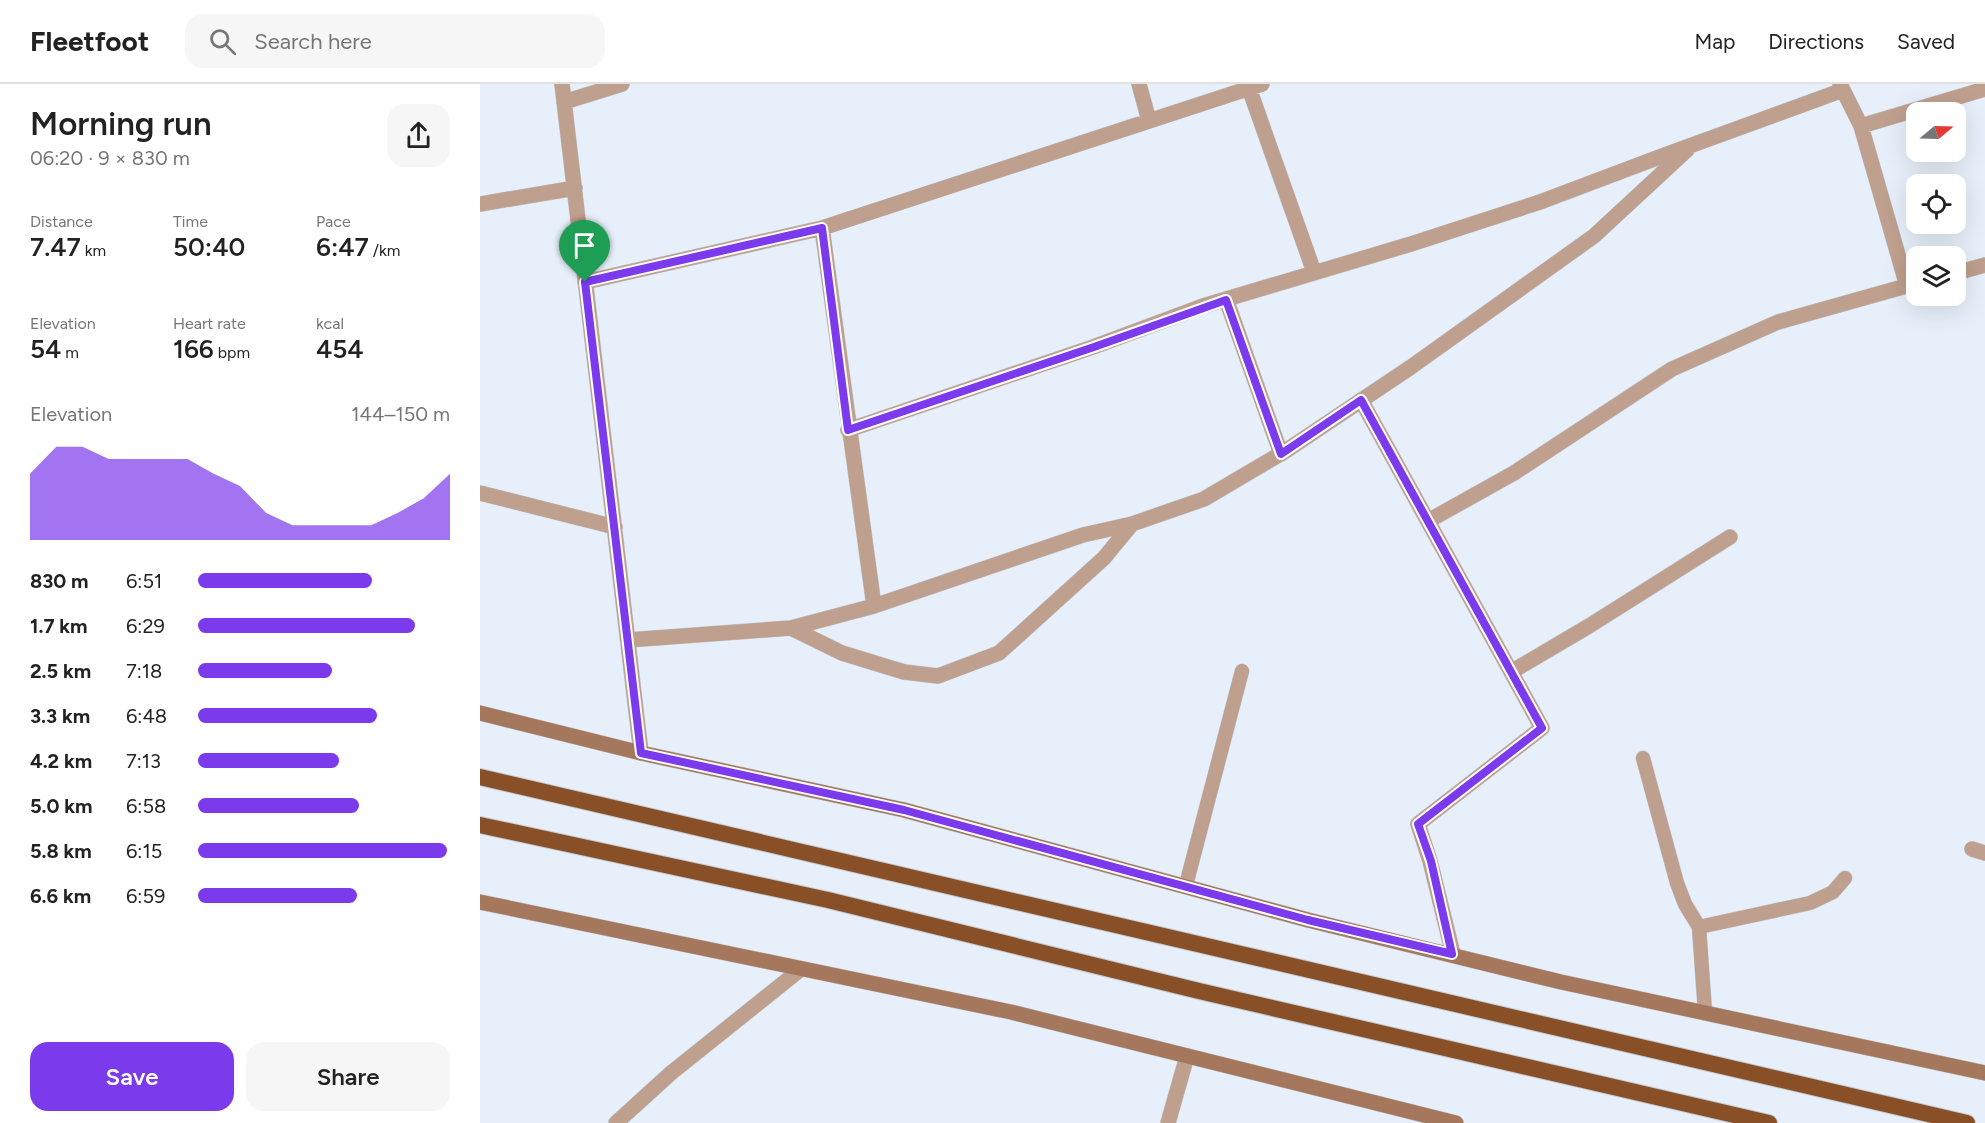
<!DOCTYPE html>
<html lang="en">
<head>
<meta charset="utf-8">
<style>
	body { margin:0; font-family:Figtree,sans-serif; background:#f6f6f6; color:#222; height:100vh; display:flex; flex-direction:column; font-size:22px; white-space:nowrap }
	* { box-sizing:border-box; margin:0 }
	p { font-size:20px; color:#767676 }
	.icon { flex:none; width:33px; height:33px; fill:none; stroke:currentColor; stroke-width:2; stroke-linecap:round; stroke-linejoin:round }
	.map { position:relative; flex:1; overflow:hidden }
	.drawer { display:flex; flex-direction:column; background:#fff; width:480px }
	.drawer>* { flex:none }
	.needle { width:39px; rotate:71deg }
	.tools { position:absolute; left:1426px; top:18px; display:grid; gap:12px }
	.tools a { display:grid; place-items:center; width:60px; height:60px; border-radius:12px; background:#fff; box-shadow:0 6px 24px #0002; font-size:30px }
	.pin { position:absolute; display:grid; place-items:center; width:51px; height:51px; color:#fff; margin:-62px -26px; border-radius:50% 50% 50% 0; rotate:-45deg; box-shadow:0 0 6px #0007 }
	.pin .icon { rotate:45deg }
	.round { display:grid; place-items:center; flex:none; width:63px; height:63px; border-radius:18px; background:#f6f6f6 }
	.headline { display:flex; align-items:center; justify-content:space-between; height:102px; padding:0 30px }
	h1 { font-size:33px; font-weight:600; line-height:45px }
	.stats { display:grid; grid-template-columns:repeat(3,1fr); gap:9px; height:102px; padding:6px 30px }
	.stats div { display:grid; align-content:center }
	.stats b { font-size:26px; font-weight:600 }
	.stats small { font-size:16px; font-weight:400 }
	.stats p { font-size:16px }
	.chart { height:168px; padding:12px 30px }
	.chart p { display:flex; justify-content:space-between }
	.chart svg { width:100%; height:108px; margin-top:6px; fill:#7c3aed; opacity:.7 }
	.primary-button { display:flex; gap:12px; margin-top:auto; padding:12px 30px }
	.primary-button a { flex:1; height:69px; border-radius:18px; background:#7c3aed; color:#fff; font-size:24px; font-weight:600; line-height:69px; text-align:center }
	.primary-button a+a { background:#f6f6f6; color:#222 }
	ul { padding:0 30px; list-style:none; font-size:20px }
	li { display:grid; grid-template-columns:96px 72px 1fr; align-items:center; height:45px }
	li i { height:15px; border-radius:8px; background:#7c3aed }
	header { display:flex; align-items:center; gap:36px; box-sizing:border-box; height:84px; padding:0 30px; background:#fff; border-bottom:2px solid #e0e0e0 }
	header strong { font-size:28px }
	nav { display:flex; gap:33px; margin-inline-start:auto; font-size:21px }
	.search { width:420px; height:54px; background:#f6f6f6; display:flex; align-items:center; gap:15px; box-sizing:border-box; padding:0 21px; border-radius:18px; color:#767676; font-size:22px }
	main { display:flex; flex:1; min-height:0 }
	.map>svg:first-child { display:block }
	.lines { fill:none; stroke-linecap:round; stroke-linejoin:round }
	.service-casing { stroke:#c4cbd4; stroke-width:15 }
	.minor-casing { stroke:#c4cbd4; stroke-width:16 }
	.secondary-casing { stroke:#c4cbd4; stroke-width:16 }
	.trunk-casing { stroke:#c4cbd4; stroke-width:18 }
	.service { stroke:#bf9f8d; stroke-width:14 }
	.minor { stroke:#bf9f8d; stroke-width:15 }
	.secondary { stroke:#a5785d; stroke-width:15 }
	.trunk { stroke:#895028; stroke-width:16 }
	.route-casing { stroke:#fff; stroke-width:12 }
	.route { stroke:#7c3aed; stroke-width:8 }
</style>
</head>
<body>
<header>
<strong>Fleetfoot</strong>
<div class="search"><svg class="icon" aria-label="search" viewBox="0 0 24 24"><circle cx="10" cy="10" r="6"/><path d="M15 15l6 6"/></svg>Search here</div>
<nav><a>Map</a><a>Directions</a><a>Saved</a></nav>
</header>
<main>
<section class="drawer">
<div class="headline"><div><h1>Morning run</h1><p>06:20 · 9 × 830 m</p></div><a class="round"><svg class="icon" aria-label="share" viewBox="0 0 24 24"><path d="M12 15V3M7 8l5-5 5 5M5 13v7h14v-7"/></svg></a></div>
<div class="stats">
<div><p>Distance</p><b>7.47<small> km</small></b></div>
<div><p>Time</p><b>50:40</b></div>
<div><p>Pace</p><b>6:47<small> /km</small></b></div>
</div>
<div class="stats">
<div><p>Elevation</p><b>54<small> m</small></b></div>
<div><p>Heart rate</p><b>166<small> bpm</small></b></div>
<div><p>kcal</p><b>454</b></div>
</div>
<div class="chart"><p><span>Elevation</span>144–150 m</p>
<svg viewBox="0 0 160 44" preserveAspectRatio="none"><path d="M0 44V17L10 6L20 6L30 11L40 11L50 11L60 11L70 17L80 22L90 33L100 38L110 38L120 38L130 38L140 33L150 27L160 17V44z"/></svg>
</div>
<ul>
<li><b>830 m</b>6:51<i style="width:69%"></i></li>
<li><b>1.7 km</b>6:29<i style="width:86%"></i></li>
<li><b>2.5 km</b>7:18<i style="width:53%"></i></li>
<li><b>3.3 km</b>6:48<i style="width:71%"></i></li>
<li><b>4.2 km</b>7:13<i style="width:56%"></i></li>
<li><b>5.0 km</b>6:58<i style="width:64%"></i></li>
<li><b>5.8 km</b>6:15<i style="width:99%"></i></li>
<li><b>6.6 km</b>6:59<i style="width:63%"></i></li>
</ul>
<div class="primary-button"><a>Save</a><a>Share</a></div>
</section>
<div class="map">
<svg width="1505" height="1039" viewBox="0 0 1505 1039">
	<rect width="100%" height="100%" fill="#e7f0fa"/>
	<g class="lines">
		<!-- service casing -->
		<g class="service-casing">
			<path id="service" d="M1163,674l34,125 8,21 14,23 6,85
				M706,801l56,-214
				M1219,843l111,-24 23,-11 12,-14"/>
		</g>
		<!-- minor casing -->
		<g class="minor-casing">
			<path id="minor" d="M82,0l79,669
				M659,0l10,37
				M1360,0l21,42 46,160
				M769,4l65,184
				M84,18l58,-18
				M1381,42l124,-37
				M0,120l95,-16
				M342,144l52,378
				M1476,189l29,-8
				M105,198l237,-54 440,-144
				M746,215l55,155
				M881,316l181,328 -124,96 12,37 23,93
				M368,346l245,-83 110,-41 208,-62 129,-42 122,-46 181,-66
				M0,409l135,34
				M948,437l86,-48 158,-104 106,-47 139,-39
				M652,440l72,-25 83,-49 124,-83 183,-131 94,-87
				M148,556l163,-12 83,-22 209,-71 49,-11 -28,34 -105,95 -61,23 -34,-4 -62,-19 -51,-25
				M1031,588l78,-46 141,-89
				M1492,765l13,4
				M136,1039l55,-50 130,-104
				M688,1039l19,-67"/>
		</g>
		<!-- secondary casing -->
		<g class="secondary-casing">
			<path id="secondary" d="M0,629l161,40 263,57 404,110 253,62 424,91
				M0,818l531,110 445,111"/>
		</g>
		<!-- trunk casing -->
		<g class="trunk-casing">
			<path id="trunk" d="M0,693l1487,346
				M0,741l348,75 371,91 570,132"/>
		</g>
		<!-- service -->
		<use href="#service" class="service"/>
		<!-- minor -->
		<use href="#minor" class="minor"/>
		<!-- secondary -->
		<use href="#secondary" class="secondary"/>
		<!-- trunk -->
		<use href="#trunk" class="trunk"/>
	</g>
	<g class="lines">
		<!-- route casing -->
		<g class="route-casing">
			<path id="route" d="M342,144l26,202 246,-83 132,-47 55,154 80,-54 181,328 -124,96 13,37 21,93 -144,-34 -404,-110 -263,-57 -56,-471z"/>
		</g>
		<!-- route -->
		<use href="#route" class="route"/>
	</g>
</svg>
<div class="tools">
<a><svg class="needle" viewBox="-14 -14 28 28"><path d="M0-13l5 13h-10z" fill="#e53935"/><path d="M0 13l5-13h-10z" fill="#767676"/></svg></a>
<a><svg class="icon" aria-label="locate" viewBox="0 0 24 24"><circle cx="12" cy="12" r="6"/><path d="M12 2v4M12 18v4M2 12h4M18 12h4"/></svg></a>
<a><svg class="icon" aria-label="layers" viewBox="0 0 24 24"><path d="M12 4l9 5-9 5-9-5zM3 14l9 5 9-5"/></svg></a>
</div>
<div class="pin" style="left:105px;top:198px;background:#1e9e55"><svg class="icon" aria-label="arrive" viewBox="0 0 24 24"><path d="M6 21V4h12l-3 4 3 4H6"/></svg></div>
</div>
</main>
</body>
</html>
